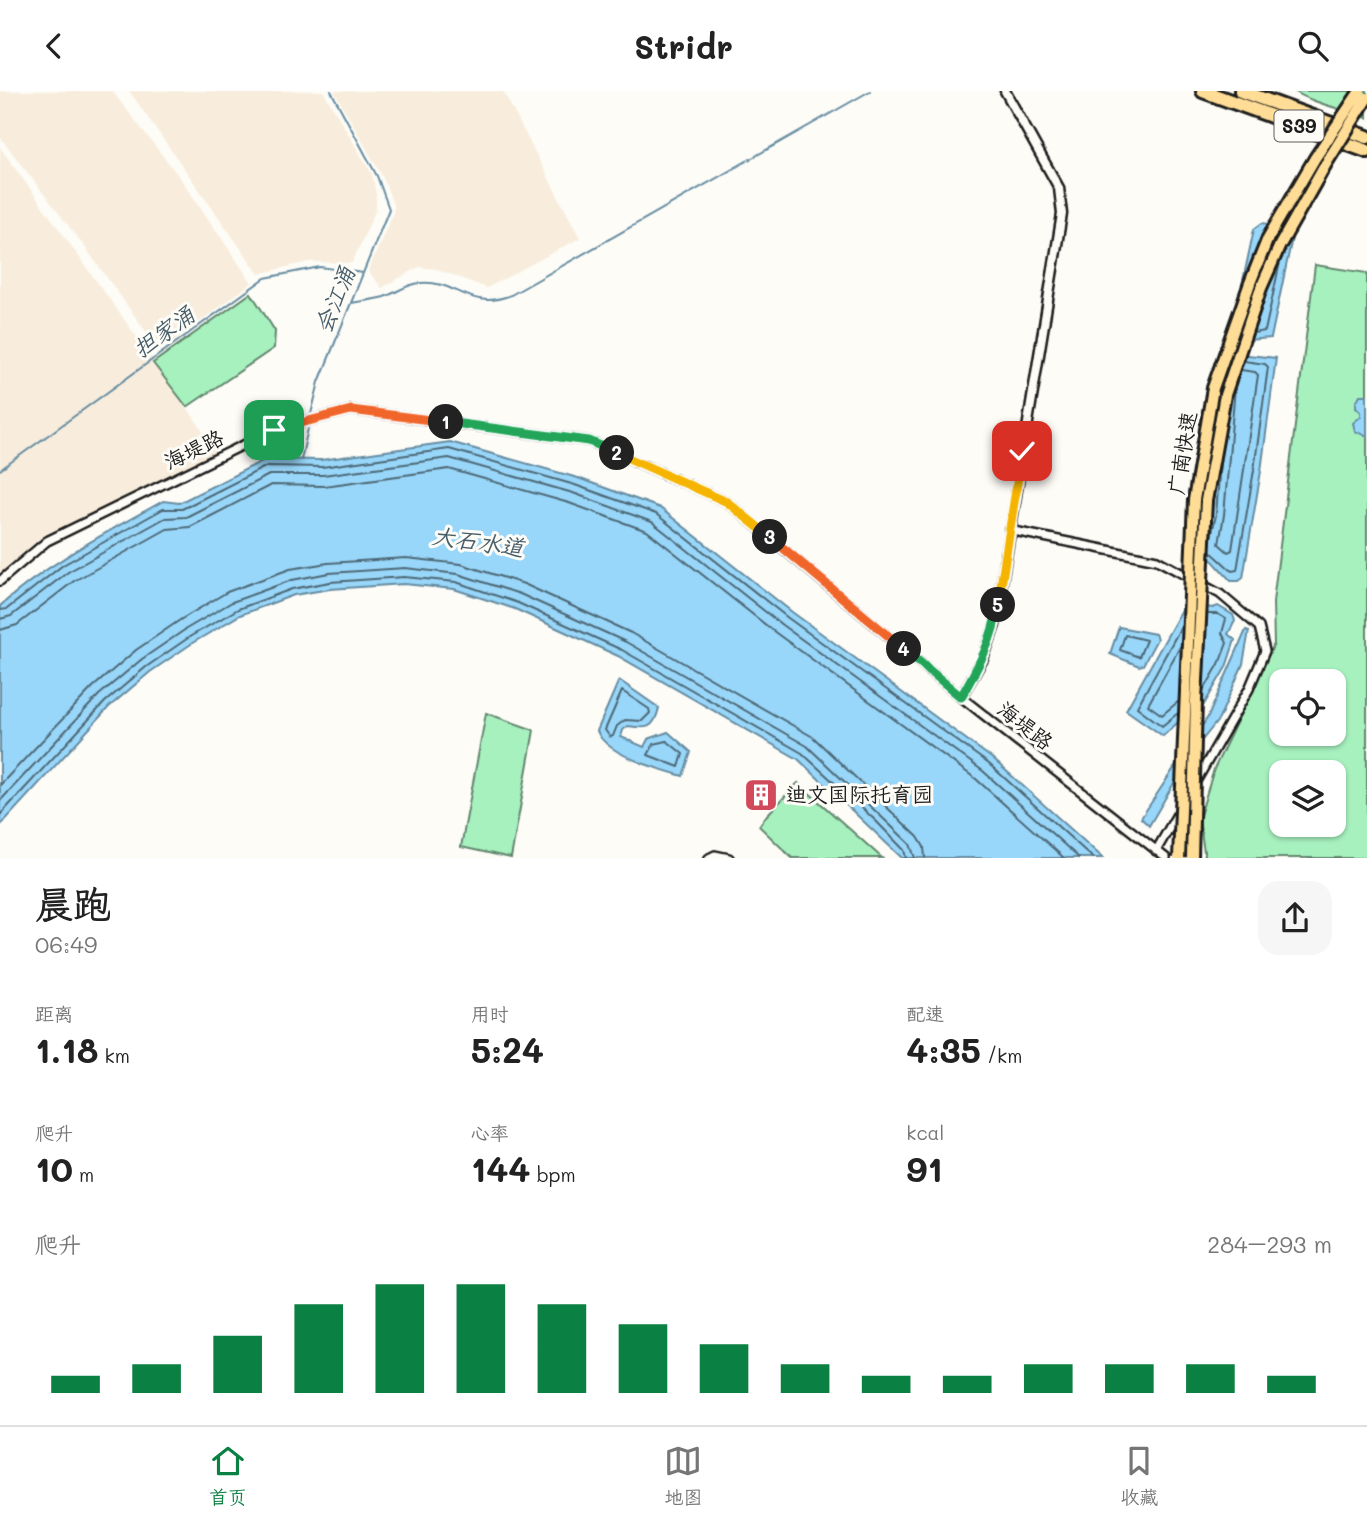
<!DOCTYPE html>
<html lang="zh">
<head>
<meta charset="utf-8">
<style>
	body { margin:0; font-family:Mali,"LXGW WenKai TC",sans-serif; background:#f6f6f6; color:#222; height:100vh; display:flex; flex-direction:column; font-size:26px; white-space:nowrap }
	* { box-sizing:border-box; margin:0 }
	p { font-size:23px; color:#767676 }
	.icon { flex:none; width:38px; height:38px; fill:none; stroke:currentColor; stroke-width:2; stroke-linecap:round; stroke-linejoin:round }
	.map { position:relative; height:767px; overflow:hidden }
	.details { display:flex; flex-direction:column; background:#fff; flex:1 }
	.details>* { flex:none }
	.controls { position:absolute; left:1269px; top:578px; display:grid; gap:14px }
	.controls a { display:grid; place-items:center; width:77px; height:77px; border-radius:14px; background:#fff; box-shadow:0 2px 5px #0004; font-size:35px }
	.pin { position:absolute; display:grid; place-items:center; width:60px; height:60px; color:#fff; margin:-30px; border-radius:14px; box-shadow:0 4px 10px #0006 }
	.km { position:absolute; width:35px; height:35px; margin:-18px; border-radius:50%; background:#222; color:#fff; font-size:19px; line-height:35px; text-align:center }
	.round { display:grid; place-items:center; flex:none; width:74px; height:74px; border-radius:21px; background:#f6f6f6 }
	.headline { display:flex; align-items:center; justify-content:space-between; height:119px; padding:0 35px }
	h1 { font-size:38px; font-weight:700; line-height:52px }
	.metrics { display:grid; grid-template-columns:repeat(3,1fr); gap:10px; height:119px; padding:7px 35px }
	.metrics div { display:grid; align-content:center }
	.metrics b { font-size:35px; font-weight:700 }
	.metrics small { font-size:19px; font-weight:400 }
	.metrics p { font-size:19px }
	.chart { height:196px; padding:14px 35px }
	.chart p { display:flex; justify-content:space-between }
	.chart svg { width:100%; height:126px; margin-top:7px; stroke:#0b8043; stroke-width:6 }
	header { display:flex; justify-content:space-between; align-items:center; height:91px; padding:0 35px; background:#fff; font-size:32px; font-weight:700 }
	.tabs { display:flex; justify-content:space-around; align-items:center; height:98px; border-top:2px solid #e0e0e0; background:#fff; font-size:19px; color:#767676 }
	.tabs a { display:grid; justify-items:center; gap:4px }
	.tabs .current { color:#0b8043 }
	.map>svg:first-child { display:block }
	.built { fill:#f8eddc }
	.green { fill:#a7f1bf; stroke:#62866e; stroke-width:2; fill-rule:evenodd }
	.water { fill:#98d7fa; stroke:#668ca1; stroke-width:2 }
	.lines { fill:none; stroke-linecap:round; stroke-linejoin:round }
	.shore { stroke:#4e6775; stroke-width:2 }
	.stream { stroke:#668ca1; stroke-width:2 }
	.minor-casing { stroke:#1c1c1c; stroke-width:12 }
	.tertiary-casing { stroke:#1c1c1c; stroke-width:13 }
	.motorway-casing { stroke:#1c1c1c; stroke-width:18 }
	.minor { stroke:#fdfcf7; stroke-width:7 }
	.tertiary { stroke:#fdfcf7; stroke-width:8 }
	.motorway { stroke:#ffdd96; stroke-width:12 }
	.trunk-bridge-casing { stroke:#1c1c1c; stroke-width:16; stroke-linecap:butt }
	.trunk-bridge { stroke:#ffdd96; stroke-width:10 }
	.split-1-casing { stroke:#fff; stroke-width:14 }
	.split-2-casing { stroke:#fff; stroke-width:14 }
	.split-3-casing { stroke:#fff; stroke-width:14 }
	.split-4-casing { stroke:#fff; stroke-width:14 }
	.split-5-casing { stroke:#fff; stroke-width:14 }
	.split-6-casing { stroke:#fff; stroke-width:14 }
	.split-1 { stroke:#f0652b; stroke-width:9 }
	.split-2 { stroke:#22a559; stroke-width:9 }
	.split-3 { stroke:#f5b400; stroke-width:9 }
	.split-4 { stroke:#f0652b; stroke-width:9 }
	.split-5 { stroke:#22a559; stroke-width:9 }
	.split-6 { stroke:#f5b400; stroke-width:9 }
	.labels { text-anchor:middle; stroke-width:6; stroke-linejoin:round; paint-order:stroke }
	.shield { fill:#fdfcf7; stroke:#605f5e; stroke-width:2 }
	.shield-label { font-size:19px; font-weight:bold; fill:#1c1c1c }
	.street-label { font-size:21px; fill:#1c1c1c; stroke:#fdfcf7 }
	.poi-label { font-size:21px; fill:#1c1c1c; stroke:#fdfcf7; text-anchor:start }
	.water-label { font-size:23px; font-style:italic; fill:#475d6a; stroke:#fdfcf7 }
</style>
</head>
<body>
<header><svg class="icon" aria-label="back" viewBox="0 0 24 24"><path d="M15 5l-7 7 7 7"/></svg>Stridr<svg class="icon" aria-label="search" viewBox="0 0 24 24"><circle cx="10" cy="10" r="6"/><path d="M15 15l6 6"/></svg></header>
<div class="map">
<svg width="1367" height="767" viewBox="0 0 1367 767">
	<rect width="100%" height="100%" fill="#fdfcf7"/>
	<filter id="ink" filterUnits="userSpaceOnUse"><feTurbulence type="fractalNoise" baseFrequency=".0143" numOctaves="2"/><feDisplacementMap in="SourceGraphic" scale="14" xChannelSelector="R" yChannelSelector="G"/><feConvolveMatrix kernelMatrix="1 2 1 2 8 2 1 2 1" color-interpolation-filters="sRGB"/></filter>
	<g filter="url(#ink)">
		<!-- built -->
		<path class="built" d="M0,0h112l69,88 71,104 -92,68 -76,-105 -84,-109z
			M129,0h194l49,83 4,20v15l-24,54 -44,-1 -49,12z
			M334,0h169l77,147 -93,50 -51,-19 -17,-2 -37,21 -14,-17 25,-58 1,-6 -11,-29z
			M0,56l187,260 29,45 -170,85 -46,39z"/>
		<!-- green -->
		<path class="green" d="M1294,0h73v27c-23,-9 -53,-14 -73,-27z
			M1315,174l52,8v585h-162l-6,-39 15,-50 60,-125 -1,-42zM1281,590h53v52h-53zM1281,681h53v52h-53z
			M251,202l24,38 -1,17 -87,59 -34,-44z
			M486,622l48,17 -23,128 -50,-11z
			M798,692l84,75h-90l-33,-32 8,-11z"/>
		<!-- water -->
		<path class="water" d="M1262,132l20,3 10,5v7l-21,100 -24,2 -11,-3 2,-33 16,-75z
			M1228,262l48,5 -15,113 -18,107 -4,3h-8l-18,-20 -12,-8c13,-66 8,-136 27,-200z
			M1360,304h7v41l-12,-5 -2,-8 8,-7v-4l-5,-5v-5z
			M450,351l128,36 82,30 132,104 201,147 110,99h-201l-104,-99 -180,-103 -103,-47 -61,-20 -50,-5 -74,5 -36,6 -54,20 -46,27 -44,30 -41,35 -109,119v-220c49,-44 106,-73 163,-105l16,2 87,-44 55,1z
			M1185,513l28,4 5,-2 15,9 2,6 -7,13 7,6 -9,27 -27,46 -13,2 -23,21 -37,-26z
			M1119,536l36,7 2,5 -14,26 -4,1 -29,-12z
			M1246,539l3,1 -6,33 -24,55 -28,35 -42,72 -8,-8 67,-101z
			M619,589l40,28c-5,22 -13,21 -31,18l-5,4 -2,7 23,10 4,-8 20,-7 23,20 -8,24c-24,-7 -77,-21 -86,-45z"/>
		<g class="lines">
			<!-- shore -->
			<path class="shore" d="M1253,242l12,-2 15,-69
				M1235,296l-11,128 -5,29 9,8 4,-2 26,-175 -3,-3 -14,-2
				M1211,446l5,-22 4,-52
				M1210,460l22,20 5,-1 17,-100 14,-103 -3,-3 -21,-3
				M0,519l7,-1 56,-44 100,-56h19l85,-43 55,1 127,-18 126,36 81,29 132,104 201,146 104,94
				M0,528l11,-3 57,-44 97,-54 21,-1 83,-42h54l126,-17 124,35 79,29 130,103 201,146 96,87
				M0,539l17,-5 57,-44 93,-52 23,-2 81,-42 53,1 125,-17 120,34 78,28 129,102 200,146 88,79
				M1125,544l21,5 -7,17 -19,-7z
				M1204,599l15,-26 8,-21 -5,-10 4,-14 -8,-5h-11
				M622,600l27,18 1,4 -8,8 -17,-1 -8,6 -4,10 -3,1 -5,-7z
				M1179,610l-17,14 -14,-10 33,-60
				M1178,622l-16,13 -25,-19 45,-82
				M667,650l16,13 -4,13 -31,-12 6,-11z
				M0,694l93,-98 43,-37 44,-30 47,-28 63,-23 38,-6 78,-5 55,6 63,20 107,49 182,104 105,100 6,10 1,11
				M0,710l99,-106 43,-36 44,-30 46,-27 60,-22 37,-7 76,-5 53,6 62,20 106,48 181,104 103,98 5,14
				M0,724l105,-113 41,-35 45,-31 47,-27 54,-20 38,-7 74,-5 52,5 62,21 104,47 180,103 74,68 28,29 2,8"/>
			<!-- stream -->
			<path class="stream" d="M351,212c11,-2 22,-3 33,-6 12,-4 23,-13 36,-14 36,-4 49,29 91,12l359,-204
				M310,327l9,-36 70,-173 -12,-33 -46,-85
				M301,369l8,-36
				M0,379l265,-192 55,-11 43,6"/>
			<!-- minor casing -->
			<g class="minor-casing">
				<path id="minor" d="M1009,439l148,30 63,34 39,33 6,24 -16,38 -93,162
					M0,490l47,-40 227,-111 77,-20 238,31 138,61 234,195 205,161
					M709,767l6,-3 14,3"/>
			</g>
			<!-- tertiary casing -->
			<g class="tertiary-casing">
				<path id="tertiary" d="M961,606l22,-38 12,-34 67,-411 -3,-26 -54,-97"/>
			</g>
			<!-- motorway casing -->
			<g class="motorway-casing">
				<path id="motorway" d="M1203,0l164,60
					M1241,0l126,46"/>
			</g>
			<!-- minor -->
			<use href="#minor" class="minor"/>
			<!-- tertiary -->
			<use href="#tertiary" class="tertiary"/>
			<!-- motorway -->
			<use href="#motorway" class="motorway"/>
			<!-- trunk-bridge casing -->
			<g class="trunk-bridge-casing">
				<path id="trunk-bridge" d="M1179,767l15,-358 19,-112 37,-105 18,-45 47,-80 45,-67
					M1192,767l4,-158 10,-199 19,-106 36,-107 19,-43 47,-83 40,-64"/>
			</g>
			<!-- trunk-bridge -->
			<use href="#trunk-bridge" class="trunk-bridge"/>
		</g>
	</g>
	<g class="lines" filter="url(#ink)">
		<!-- split-1 casing -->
		<g class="split-1-casing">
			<path id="split-1" d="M274,339l77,-20 95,12"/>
		</g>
		<!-- split-2 casing -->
		<g class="split-2-casing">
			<path id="split-2" d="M446,331l143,19 28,12"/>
		</g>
		<!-- split-3 casing -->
		<g class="split-3-casing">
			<path id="split-3" d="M617,362l110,49 43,35"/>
		</g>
		<!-- split-4 casing -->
		<g class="split-4-casing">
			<path id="split-4" d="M770,446l134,112"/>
		</g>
		<!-- split-5 casing -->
		<g class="split-5-casing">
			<path id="split-5" d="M904,558l57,48c17,-30 32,-57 37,-92"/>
		</g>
		<!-- split-6 casing -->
		<g class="split-6-casing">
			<path id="split-6" d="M998,514l24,-154"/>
		</g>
		<!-- split-1 -->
		<use href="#split-1" class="split-1"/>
		<!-- split-2 -->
		<use href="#split-2" class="split-2"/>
		<!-- split-3 -->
		<use href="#split-3" class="split-3"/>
		<!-- split-4 -->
		<use href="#split-4" class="split-4"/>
		<!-- split-5 -->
		<use href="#split-5" class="split-5"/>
		<!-- split-6 -->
		<use href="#split-6" class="split-6"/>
	</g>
	<!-- icons -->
	<defs>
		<g id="building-square" transform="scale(1.75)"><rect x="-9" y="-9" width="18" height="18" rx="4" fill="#d1495b" stroke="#fdfcf7"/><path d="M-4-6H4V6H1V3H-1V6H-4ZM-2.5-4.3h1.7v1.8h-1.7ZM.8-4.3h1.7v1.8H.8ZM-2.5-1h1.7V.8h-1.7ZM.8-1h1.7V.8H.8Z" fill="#fff"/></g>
	</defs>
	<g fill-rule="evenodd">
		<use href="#building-square" x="761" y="704"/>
	</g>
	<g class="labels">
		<!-- shield labels -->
		<rect class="shield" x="1274.5" y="19.5" width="49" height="31" rx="5"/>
		<g class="shield-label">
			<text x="1299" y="42">S39</text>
		</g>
		<!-- street labels -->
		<g class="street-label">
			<text transform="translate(194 359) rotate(-26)" y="7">海堤路</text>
			<text transform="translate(1183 362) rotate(-81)" y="7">广南快速</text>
			<text transform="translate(1025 635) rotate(38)" y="7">海堤路</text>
		</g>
		<!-- poi labels -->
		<g class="poi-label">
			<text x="786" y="711">迪文国际托育园</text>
		</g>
		<!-- water labels -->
		<g class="water-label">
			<text transform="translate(335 209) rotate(-68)" y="8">会江涌</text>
			<text transform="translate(164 241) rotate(-36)" y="8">担家涌</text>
			<text transform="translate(478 451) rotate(8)" y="8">大石水道</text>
		</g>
	</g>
</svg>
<div class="controls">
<a><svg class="icon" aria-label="locate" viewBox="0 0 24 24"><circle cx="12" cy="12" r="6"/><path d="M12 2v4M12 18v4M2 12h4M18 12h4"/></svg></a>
<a><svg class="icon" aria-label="layers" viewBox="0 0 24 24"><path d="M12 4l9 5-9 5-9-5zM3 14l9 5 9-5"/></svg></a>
</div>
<div class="pin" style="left:274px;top:339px;background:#1e9e55"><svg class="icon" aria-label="arrive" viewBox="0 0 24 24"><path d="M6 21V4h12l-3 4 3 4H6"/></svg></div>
<div class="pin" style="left:1022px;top:360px;background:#d93025"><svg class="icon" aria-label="check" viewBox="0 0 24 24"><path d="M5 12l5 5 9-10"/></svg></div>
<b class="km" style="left:446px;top:331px">1</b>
<b class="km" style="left:617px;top:362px">2</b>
<b class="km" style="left:770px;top:446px">3</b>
<b class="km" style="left:904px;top:558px">4</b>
<b class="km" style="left:998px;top:514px">5</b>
</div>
<section class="details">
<div class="headline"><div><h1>晨跑</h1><p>06:49</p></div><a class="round"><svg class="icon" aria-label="share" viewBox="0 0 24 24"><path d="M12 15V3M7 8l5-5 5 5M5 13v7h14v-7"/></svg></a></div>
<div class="metrics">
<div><p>距离</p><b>1.18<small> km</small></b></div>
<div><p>用时</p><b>5:24</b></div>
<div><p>配速</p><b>4:35<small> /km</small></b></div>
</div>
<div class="metrics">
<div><p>爬升</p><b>10<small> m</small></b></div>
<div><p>心率</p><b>144<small> bpm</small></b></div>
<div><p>kcal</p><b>91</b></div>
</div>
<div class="chart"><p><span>爬升</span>284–293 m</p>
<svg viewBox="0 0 160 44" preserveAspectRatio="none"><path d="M5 44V38M15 44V34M25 44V24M35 44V13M45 44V6M55 44V6M65 44V13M75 44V20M85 44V27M95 44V34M105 44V38M115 44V38M125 44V34M135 44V34M145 44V34M155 44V38"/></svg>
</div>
</section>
<nav class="tabs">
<a class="current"><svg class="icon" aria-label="home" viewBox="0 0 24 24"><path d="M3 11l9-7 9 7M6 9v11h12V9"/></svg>首页</a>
<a><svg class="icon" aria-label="map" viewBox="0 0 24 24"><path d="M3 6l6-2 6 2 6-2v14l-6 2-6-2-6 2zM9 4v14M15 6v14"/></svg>地图</a>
<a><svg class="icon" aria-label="saved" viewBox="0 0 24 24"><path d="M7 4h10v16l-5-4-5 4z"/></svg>收藏</a>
</nav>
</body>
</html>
